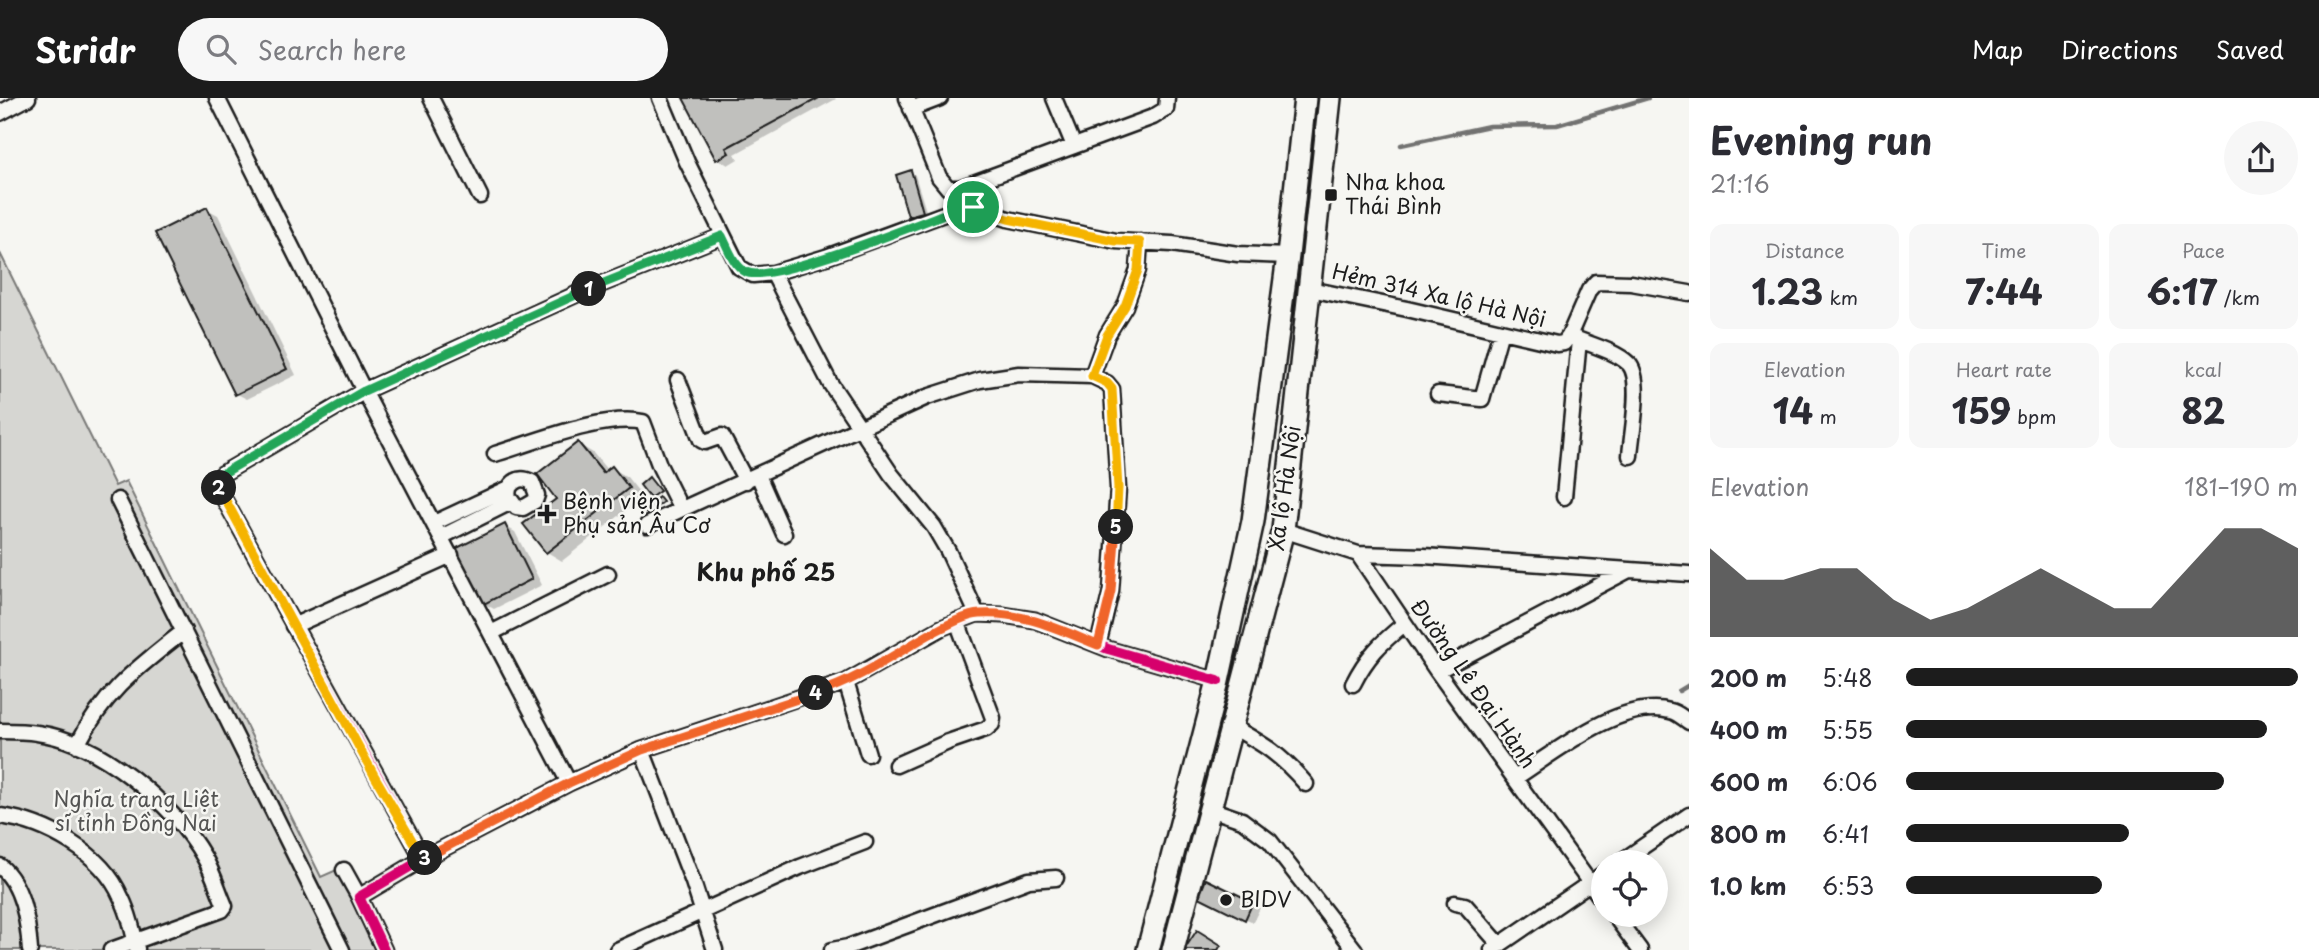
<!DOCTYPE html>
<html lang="en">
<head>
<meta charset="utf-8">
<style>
	body { margin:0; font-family:"Playpen Sans",sans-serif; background:#f7f7f7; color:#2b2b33; height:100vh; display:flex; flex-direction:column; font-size:26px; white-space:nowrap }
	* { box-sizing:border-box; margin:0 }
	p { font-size:23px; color:#7c7c81 }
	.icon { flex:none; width:38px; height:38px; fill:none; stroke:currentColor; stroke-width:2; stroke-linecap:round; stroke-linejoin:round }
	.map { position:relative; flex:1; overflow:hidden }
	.side { display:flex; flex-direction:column; background:#fff; width:630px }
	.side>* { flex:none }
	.tools { position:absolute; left:1591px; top:752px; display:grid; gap:14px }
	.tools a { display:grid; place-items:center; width:77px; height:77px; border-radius:50%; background:#fff; box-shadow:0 4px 18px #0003; font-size:35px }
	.pin { position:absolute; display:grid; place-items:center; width:60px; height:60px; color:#fff; margin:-30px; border:4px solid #fff; border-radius:50%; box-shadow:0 2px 7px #0007 }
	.km { position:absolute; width:35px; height:35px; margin:-18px; border-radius:50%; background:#222; color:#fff; font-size:19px; line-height:35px; text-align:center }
	.round { display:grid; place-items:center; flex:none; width:74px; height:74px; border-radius:37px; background:#f7f7f7 }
	.summary { display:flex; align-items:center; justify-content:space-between; height:119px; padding:0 21px }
	h1 { font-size:38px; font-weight:700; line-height:52px }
	.stats { display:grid; grid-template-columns:repeat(3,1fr); gap:10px; height:119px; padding:7px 21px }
	.stats div { display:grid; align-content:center; border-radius:14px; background:#f7f7f7; text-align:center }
	.stats b { font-size:35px; font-weight:700 }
	.stats small { font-size:19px; font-weight:400 }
	.stats p { font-size:19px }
	.chart { height:196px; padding:14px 21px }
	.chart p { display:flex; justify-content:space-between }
	.chart svg { width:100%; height:126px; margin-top:7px; fill:#1c1c1c; opacity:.7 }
	ul { padding:0 21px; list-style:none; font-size:23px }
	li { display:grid; grid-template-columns:112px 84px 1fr; align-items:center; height:52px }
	li i { height:18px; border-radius:9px; background:#1c1c1c }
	header { display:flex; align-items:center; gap:42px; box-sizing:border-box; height:98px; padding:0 35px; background:#1c1c1c; color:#fff }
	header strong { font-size:33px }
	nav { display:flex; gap:38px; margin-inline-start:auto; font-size:24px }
	.search { width:490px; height:63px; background:#f7f7f7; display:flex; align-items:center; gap:18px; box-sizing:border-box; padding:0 24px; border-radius:38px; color:#7c7c81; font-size:26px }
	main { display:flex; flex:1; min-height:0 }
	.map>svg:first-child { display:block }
	.green { fill:#d6d6d2; stroke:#797977; stroke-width:2 }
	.shadow { fill:#0003 }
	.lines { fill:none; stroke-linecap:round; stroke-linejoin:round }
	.stream { stroke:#727271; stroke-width:4.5 }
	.building { fill:#c0c0bd; stroke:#1c1c1c; stroke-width:2 }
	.minor-casing { stroke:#1c1c1c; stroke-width:19 }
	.highway-casing { stroke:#1c1c1c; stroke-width:26 }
	.minor { stroke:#f6f6f2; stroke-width:14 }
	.highway { stroke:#f6f6f2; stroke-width:21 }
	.cycleway-casing { stroke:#f6f6f2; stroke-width:15 }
	.cycleway { stroke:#d6006c; stroke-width:10 }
	.split-1-casing { stroke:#fff; stroke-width:14 }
	.split-2-casing { stroke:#fff; stroke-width:14 }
	.split-3-casing { stroke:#fff; stroke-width:14 }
	.split-4-casing { stroke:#fff; stroke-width:14 }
	.split-5-casing { stroke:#fff; stroke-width:14 }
	.split-6-casing { stroke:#fff; stroke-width:14 }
	.split-1 { stroke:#22a559; stroke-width:9 }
	.split-2 { stroke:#22a559; stroke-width:9 }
	.split-3 { stroke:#f5b400; stroke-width:9 }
	.split-4 { stroke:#f0652b; stroke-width:9 }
	.split-5 { stroke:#f0652b; stroke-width:9 }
	.split-6 { stroke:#f5b400; stroke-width:9 }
	.poi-dot { fill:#1c1c1c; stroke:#f6f6f2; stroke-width:2.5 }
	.labels { text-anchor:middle; stroke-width:5; stroke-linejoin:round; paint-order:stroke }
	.poi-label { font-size:21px; fill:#1c1c1c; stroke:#f6f6f2; text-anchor:start }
	.street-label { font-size:21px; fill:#1c1c1c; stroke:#f6f6f2 }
	.park-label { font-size:21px; fill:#545453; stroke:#f6f6f2 }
	.quarter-label { font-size:24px; font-weight:bold; fill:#1c1c1c; stroke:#f6f6f2 }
</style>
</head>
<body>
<header>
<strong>Stridr</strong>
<div class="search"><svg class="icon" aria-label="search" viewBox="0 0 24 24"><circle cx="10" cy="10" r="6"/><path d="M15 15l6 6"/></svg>Search here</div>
<nav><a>Map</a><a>Directions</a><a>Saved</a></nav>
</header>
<main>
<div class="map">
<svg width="1689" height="852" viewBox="0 0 1689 852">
	<rect width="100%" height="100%" fill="#f6f6f2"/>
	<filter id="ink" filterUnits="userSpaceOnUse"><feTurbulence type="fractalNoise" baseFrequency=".0143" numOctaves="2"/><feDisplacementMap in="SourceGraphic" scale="14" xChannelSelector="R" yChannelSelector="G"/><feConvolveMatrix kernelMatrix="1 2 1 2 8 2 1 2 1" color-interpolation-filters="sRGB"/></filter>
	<g filter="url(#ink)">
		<!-- green -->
		<path class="green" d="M0,155l115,233 11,-5 195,396 20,-9 38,82h-379z"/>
		<!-- shadow -->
		<path class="shadow" d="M685,0h150l1,1 -101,55 3,5 -10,6 -10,-6z
			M911,74l4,3 12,39 -12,4 -5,-3z
			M207,111l11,6 78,160 -49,24 -10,-5z
			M578,346l15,9 15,18 4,-3 15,9 16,20 -81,64 -15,-9 12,-53z
			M661,402l2,3 -15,10z
			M505,428l10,6 27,53 -48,24 -11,-6z
			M1207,783l53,27 -7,14 -44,-21z"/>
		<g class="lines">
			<!-- stream -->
			<path class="stream" d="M1401,47l88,-19 68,-1 91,-27
				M1679,593l10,-6"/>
		</g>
		<!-- building -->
		<path class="building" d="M683,0h136l-93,50 3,5 -13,7z
			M911,72l12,42 -15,4 -12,-41z
			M207,109l80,162 -52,26 -80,-162z
			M578,344l25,31 9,-7 17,22 -83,65 -23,-29 33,-25 -19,-25z
			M649,379l11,14 -10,7 -10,-13z
			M659,399l4,5 -16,12 -4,-5z
			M505,426l27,55 -50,26 -29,-55z
			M1206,781l47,23 -8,18 -46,-23z
			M1197,832l24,15 -3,5h-34z"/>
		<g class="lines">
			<!-- minor casing -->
			<g class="minor-casing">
				<path id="minor" d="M217,0l147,293 205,392
					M431,0l49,98
					M660,0l27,64 52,105 14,8 20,-2 57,110 61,91 43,53 14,24 29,63
					M907,0l32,79 9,11h12l193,-71 13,-8 1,-11
					M1054,0l20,48
					M911,11l29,-11
					M0,15l28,-15
					M773,175l53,-16 126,-46 21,-4 35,12 108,22 56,3 66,10 50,2
					M1310,191l97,20 150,35 7,-1 5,-7 20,-46 7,-8 35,1 58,10
					M1569,238c19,8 45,14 60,28 14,15 2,72 1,92
					M1092,278l15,-41 18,-29 13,-36 2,-28
					M678,282l23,60 4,2 17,-6 24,45
					M1438,296l44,5 19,-68
					M495,356c40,-12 108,-40 148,-32l17,45 21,42
					M758,377l26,59
					M1564,399l15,-157
					M118,402l224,450
					M434,425l75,-35c6,-9 13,-11 23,-6l5,13 -2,6 -12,7 -7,-1 -8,-11 1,-8
					M647,427l280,-128 53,-17 39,-6 73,2 15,7 5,6 6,99 -7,103 -13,54
					M1283,432l75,24 79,117 166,230
					M441,439l70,-35
					M1358,456l66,2 265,18
					M293,528l158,-71
					M491,535l117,-59
					M1437,573l190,-100
					M846,584l22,72
					M1353,586c14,-28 28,-41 51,-60
					M1231,628c34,19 49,28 75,58
					M0,633c12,0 25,0 37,2 62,8 137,71 167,124 9,15 14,33 21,49l-3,4 -111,40
					M77,647c29,-55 59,-76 107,-114
					M642,652l51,132 22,68
					M896,667l52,-23 38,-13 6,-5 1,-6 -36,-97
					M1515,680c39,-25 106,-80 155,-67 7,1 13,7 19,11
					M1210,711l32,11 28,21 85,109
					M0,718c46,6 102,37 121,81 8,16 12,34 16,52
					M423,761l-199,-360 -5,-11 3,-14 142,-83 213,-97 145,-58
					M1619,765l70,-48
					M0,768c23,19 28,56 30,84
					M344,772l15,27
					M1455,805l10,2 35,40
					M1614,817l26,35
					M384,852l-25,-53 64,-38 146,-76 73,-33 204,-68 95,-54 36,-14 26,1 32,5 73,29 110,32
					M617,852l183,-83 65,-25
					M832,852l16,-3 181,-67 27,-2
					M1492,852l111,-76"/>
			</g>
			<!-- highway casing -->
			<g class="highway-casing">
				<path id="highway" d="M1148,852l70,-269 35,-160 35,-265 17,-158
					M1173,852l110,-420 47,-432"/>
			</g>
			<!-- minor -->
			<use href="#minor" class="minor"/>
			<!-- highway -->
			<use href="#highway" class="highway"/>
			<!-- cycleway casing -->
			<g class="cycleway-casing">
				<path id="cycleway" d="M423,761l-199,-360 -5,-11 3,-14 142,-83 213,-97 145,-58
					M384,852l-25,-53 64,-38 146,-76 73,-33 204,-68 95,-54 36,-14 26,1 32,5 73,29 110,32"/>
			</g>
			<!-- cycleway -->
			<use href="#cycleway" class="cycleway"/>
		</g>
	</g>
	<g class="lines" filter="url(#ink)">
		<!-- split-1 casing -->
		<g class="split-1-casing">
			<path id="split-1" d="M589,191l133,-53c6,12 12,30 24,36 23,13 174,-49 206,-61l21,-4"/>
		</g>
		<!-- split-2 casing -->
		<g class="split-2-casing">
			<path id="split-2" d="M219,390l3,-14 142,-83 225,-102"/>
		</g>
		<!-- split-3 casing -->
		<g class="split-3-casing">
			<path id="split-3" d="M219,390l155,287 49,84 2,-1"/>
		</g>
		<!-- split-4 casing -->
		<g class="split-4-casing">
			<path id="split-4" d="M425,760l144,-75 73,-33 174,-57"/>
		</g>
		<!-- split-5 casing -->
		<g class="split-5-casing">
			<path id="split-5" d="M816,595c42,-13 77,-38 114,-59 14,-7 34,-19 50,-20 42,-3 80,16 118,31l13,-54 5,-64"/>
		</g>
		<!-- split-6 casing -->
		<g class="split-6-casing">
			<path id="split-6" d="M973,109l35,12 108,22 24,1 -2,28 -13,36 -18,29 -15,41 15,7 5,6 6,99 -2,39"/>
		</g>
		<!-- split-1 -->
		<use href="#split-1" class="split-1"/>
		<!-- split-2 -->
		<use href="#split-2" class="split-2"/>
		<!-- split-3 -->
		<use href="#split-3" class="split-3"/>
		<!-- split-4 -->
		<use href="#split-4" class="split-4"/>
		<!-- split-5 -->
		<use href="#split-5" class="split-5"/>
		<!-- split-6 -->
		<use href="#split-6" class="split-6"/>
	</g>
	<!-- markers -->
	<g class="poi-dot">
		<rect x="1324" y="90" width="14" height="14" rx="3.5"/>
		<path d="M543.5 405.5h7v7h7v7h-7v7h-7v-7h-7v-7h7z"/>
		<circle cx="1226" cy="802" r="7"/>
	</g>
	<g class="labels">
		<!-- poi labels -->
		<g class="poi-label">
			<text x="1345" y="92">Nha khoa<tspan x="1345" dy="24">Thái Bình</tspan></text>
			<text x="563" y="411">Bệnh viện<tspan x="563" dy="24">Phụ sản Âu Cơ</tspan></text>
			<text x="1240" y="809">BIDV</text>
		</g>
		<!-- street labels -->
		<g class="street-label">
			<text transform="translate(1439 198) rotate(13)" y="7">Hẻm 314 Xa lộ Hà Nội</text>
			<text transform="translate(1285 390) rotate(-82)" y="7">Xa lộ Hà Nội</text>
			<text transform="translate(1473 586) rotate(55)" y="7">Đường Lê Đại Hành</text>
		</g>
		<!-- park labels -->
		<g class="park-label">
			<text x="136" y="709">Nghĩa trang Liệt<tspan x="136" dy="24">sĩ tỉnh Đồng Nai</tspan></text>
		</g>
		<!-- quarter labels -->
		<g class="quarter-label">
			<text x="766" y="483">Khu phố 25</text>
		</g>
	</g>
</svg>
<div class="tools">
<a><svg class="icon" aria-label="locate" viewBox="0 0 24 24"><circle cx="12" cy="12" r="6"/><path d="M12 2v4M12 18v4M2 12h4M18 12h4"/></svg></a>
</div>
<div class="pin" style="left:973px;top:109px;background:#1e9e55"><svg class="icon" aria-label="arrive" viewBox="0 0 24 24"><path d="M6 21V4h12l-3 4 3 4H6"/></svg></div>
<b class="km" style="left:589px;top:191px">1</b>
<b class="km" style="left:219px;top:390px">2</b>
<b class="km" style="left:425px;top:760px">3</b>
<b class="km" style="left:816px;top:595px">4</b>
<b class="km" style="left:1116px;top:429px">5</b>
</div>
<section class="side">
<div class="summary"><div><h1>Evening run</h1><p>21:16</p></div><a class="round"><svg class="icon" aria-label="share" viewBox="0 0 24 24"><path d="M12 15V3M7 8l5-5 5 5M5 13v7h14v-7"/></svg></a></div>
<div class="stats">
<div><p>Distance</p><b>1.23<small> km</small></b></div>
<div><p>Time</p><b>7:44</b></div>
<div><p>Pace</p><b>6:17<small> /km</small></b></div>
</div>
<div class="stats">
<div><p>Elevation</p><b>14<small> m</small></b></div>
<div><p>Heart rate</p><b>159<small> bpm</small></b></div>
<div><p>kcal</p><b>82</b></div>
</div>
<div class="chart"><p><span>Elevation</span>181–190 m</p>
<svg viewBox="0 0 160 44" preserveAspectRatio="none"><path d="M0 44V13L10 24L20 24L30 20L40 20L50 31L60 38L70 34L80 27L90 20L100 27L110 34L120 34L130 20L140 6L150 6L160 13V44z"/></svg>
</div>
<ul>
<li><b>200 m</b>5:48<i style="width:100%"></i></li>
<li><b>400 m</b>5:55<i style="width:92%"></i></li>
<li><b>600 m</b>6:06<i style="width:81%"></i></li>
<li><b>800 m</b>6:41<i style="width:57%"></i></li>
<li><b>1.0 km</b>6:53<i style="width:50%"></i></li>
</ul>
</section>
</main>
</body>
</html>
